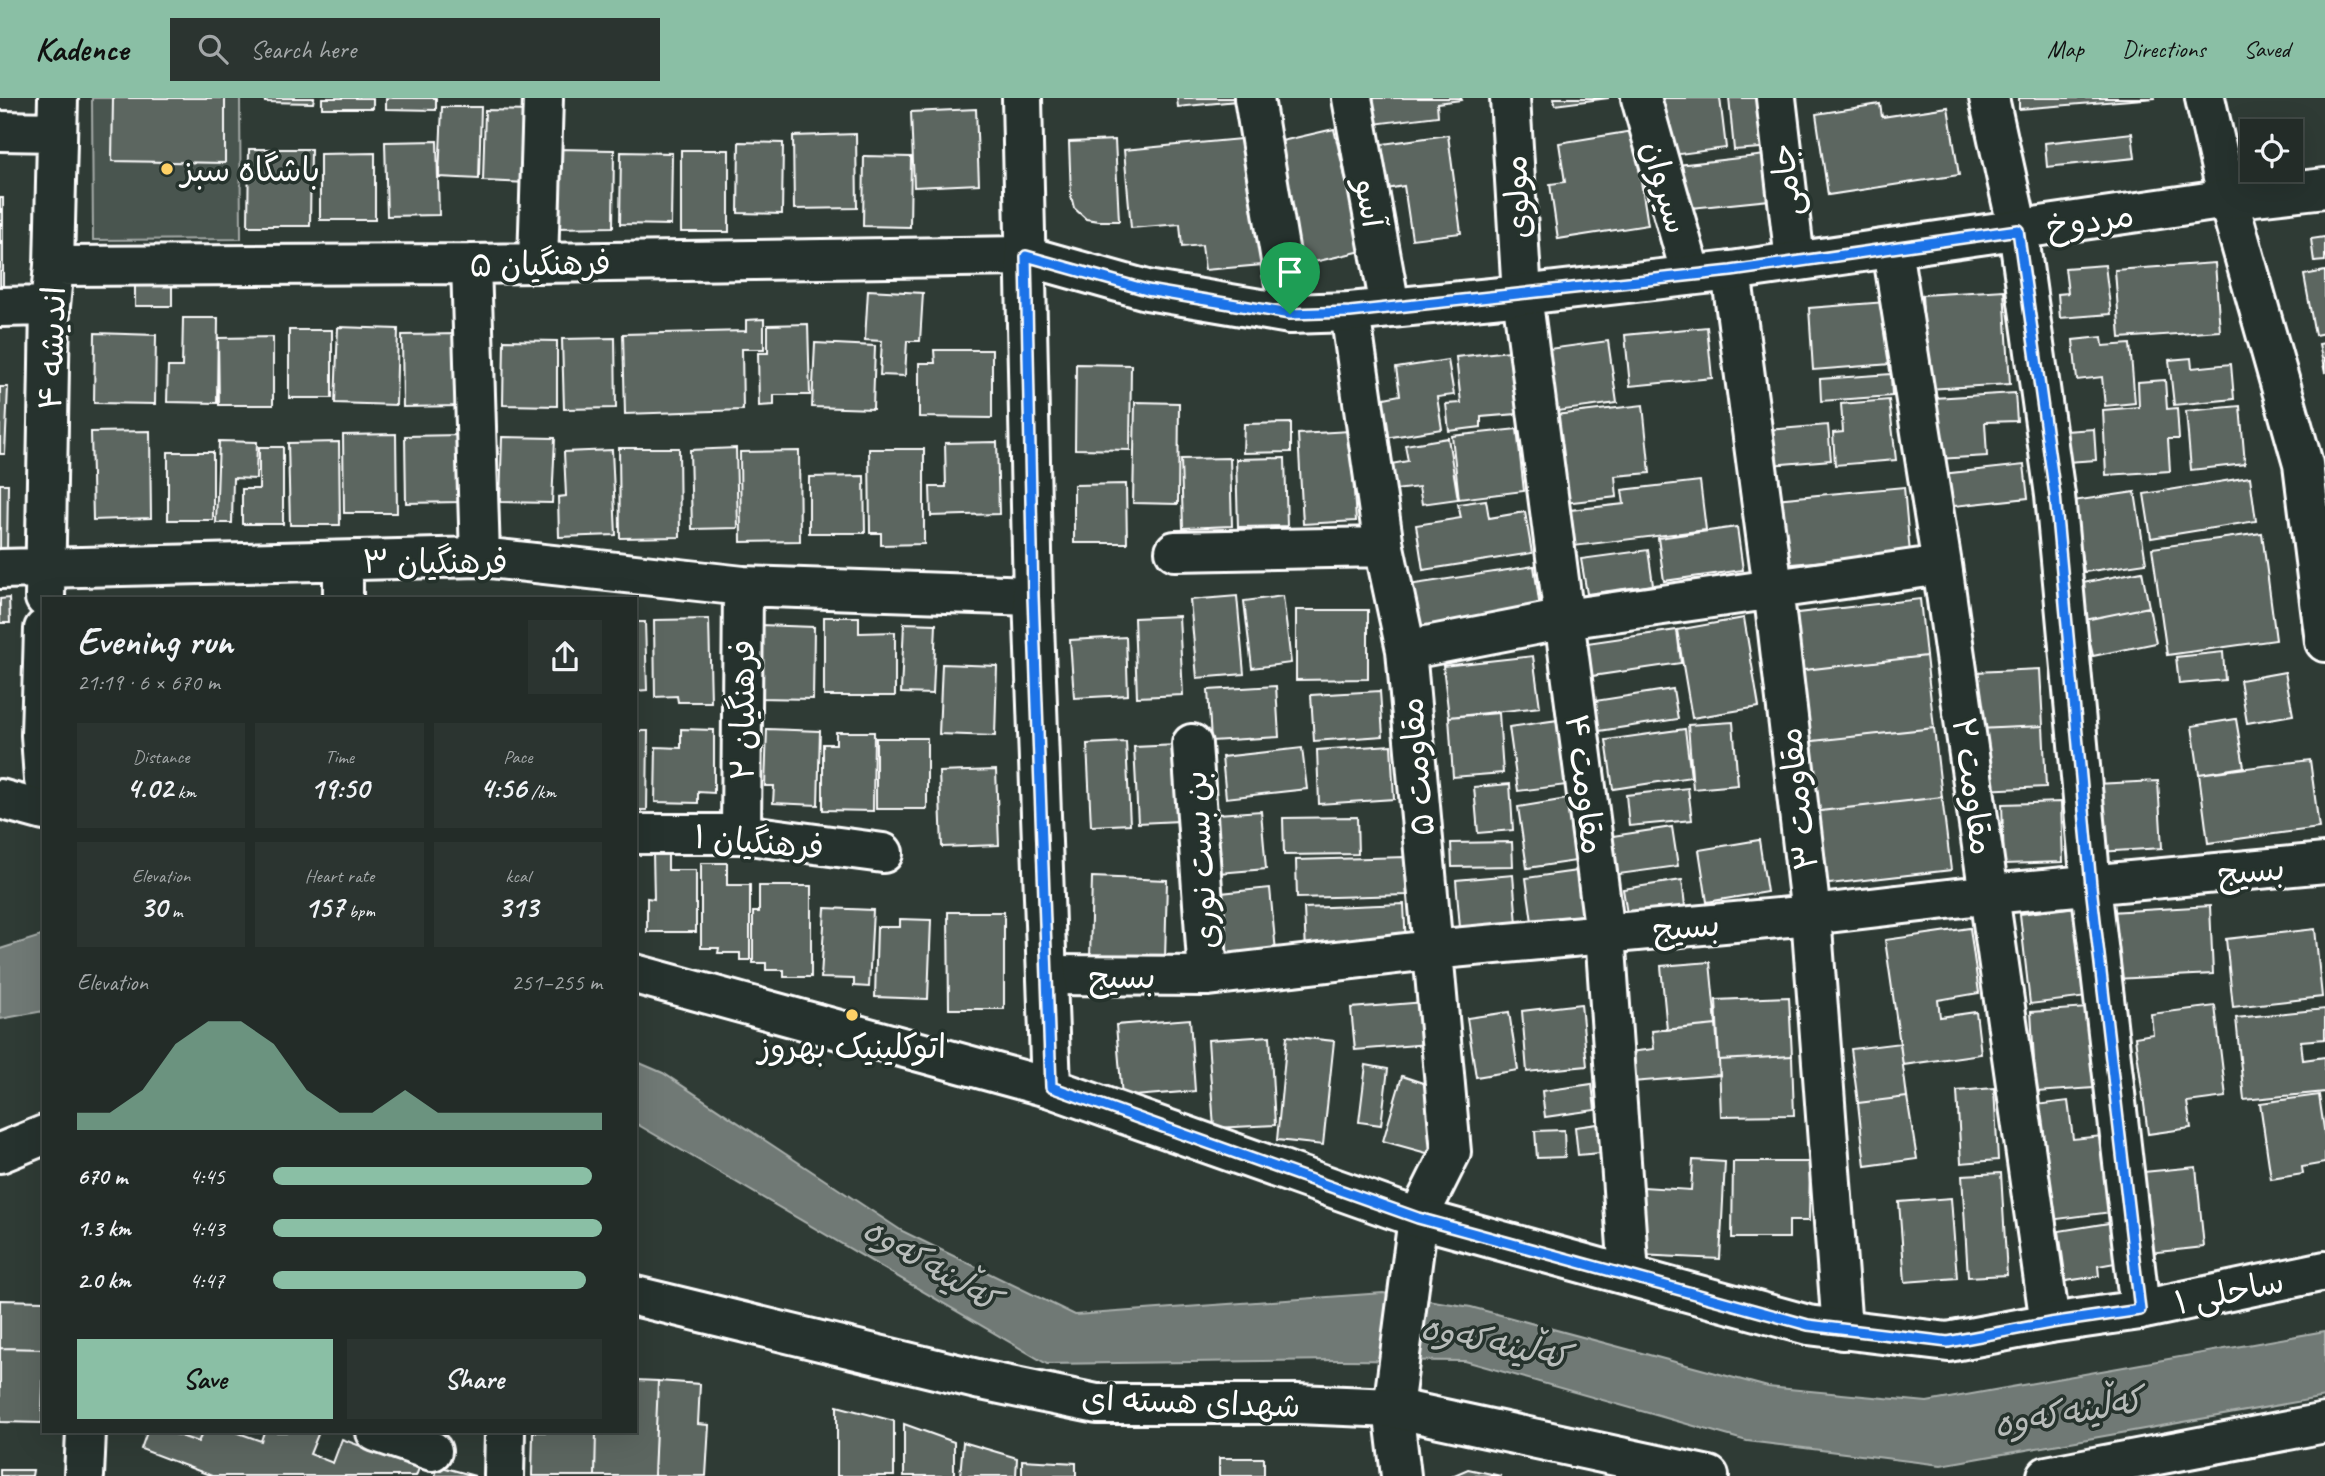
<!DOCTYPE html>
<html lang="en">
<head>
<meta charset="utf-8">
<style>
	body { margin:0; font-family:Caveat,"Playpen Sans Arabic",sans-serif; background:#2b3430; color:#f1f3f6; height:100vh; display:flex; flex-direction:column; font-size:26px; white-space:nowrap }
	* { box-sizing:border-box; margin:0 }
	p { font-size:23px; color:#a3a7a8 }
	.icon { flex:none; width:38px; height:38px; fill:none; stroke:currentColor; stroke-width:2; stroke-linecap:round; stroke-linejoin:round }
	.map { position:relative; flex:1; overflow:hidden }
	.panel { position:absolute; left:42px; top:499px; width:595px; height:836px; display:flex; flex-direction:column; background:#232c28; border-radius:0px; box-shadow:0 7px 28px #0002,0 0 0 2px #404845 }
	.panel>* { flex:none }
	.fabs { position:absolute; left:2240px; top:21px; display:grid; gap:14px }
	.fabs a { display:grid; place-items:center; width:63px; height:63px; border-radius:0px; background:#232c28; box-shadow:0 7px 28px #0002,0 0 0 2px #404845; font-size:35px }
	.pin { position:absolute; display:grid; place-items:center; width:60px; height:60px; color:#fff; margin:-72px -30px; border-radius:50% 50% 50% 0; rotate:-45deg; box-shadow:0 0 7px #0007 }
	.pin .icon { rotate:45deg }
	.round { display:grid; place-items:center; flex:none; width:74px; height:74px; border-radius:0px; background:#2b3430 }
	.headline { display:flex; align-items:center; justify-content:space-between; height:119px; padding:0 35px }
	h1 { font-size:38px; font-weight:800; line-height:52px }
	.stats { display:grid; grid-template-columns:repeat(3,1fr); gap:10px; height:119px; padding:7px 35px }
	.stats div { display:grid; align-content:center; border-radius:0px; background:#2b3430; text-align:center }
	.stats b { font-size:30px; font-weight:800 }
	.stats small { font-size:19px; font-weight:400 }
	.stats p { font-size:19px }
	.chart { height:196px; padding:14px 35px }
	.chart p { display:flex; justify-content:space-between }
	.chart svg { width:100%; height:126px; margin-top:7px; fill:#8abfa5; opacity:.7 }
	.cta { display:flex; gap:14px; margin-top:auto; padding:14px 35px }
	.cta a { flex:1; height:80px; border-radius:0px; background:#8abfa5; color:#111; font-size:28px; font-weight:800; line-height:80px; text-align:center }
	.cta a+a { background:#2b3430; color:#f1f3f6 }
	ul { padding:0 35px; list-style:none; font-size:23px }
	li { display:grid; grid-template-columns:112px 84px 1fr; align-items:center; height:52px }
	li i { height:18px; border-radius:9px; background:#8abfa5 }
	header { display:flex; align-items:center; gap:42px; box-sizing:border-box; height:98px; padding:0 35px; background:#8abfa5; color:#111 }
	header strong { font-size:33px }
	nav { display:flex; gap:38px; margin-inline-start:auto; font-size:24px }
	.search { width:490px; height:63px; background:#2b3430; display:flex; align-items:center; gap:18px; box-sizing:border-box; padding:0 24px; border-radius:0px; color:#a3a7a8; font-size:26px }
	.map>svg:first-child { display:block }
	.green { fill:#4a544f; stroke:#a4aaa7; stroke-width:2 }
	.water { fill:#707975; stroke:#a9afac; stroke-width:2 }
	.building { fill:#5b6661; stroke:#fff; stroke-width:2 }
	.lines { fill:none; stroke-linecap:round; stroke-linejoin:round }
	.street-casing { stroke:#fff; stroke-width:44 }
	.secondary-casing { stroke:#fff; stroke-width:44 }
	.street { stroke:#26332d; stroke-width:38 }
	.secondary { stroke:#26332d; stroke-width:38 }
	.route-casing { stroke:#fff; stroke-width:14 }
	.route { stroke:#1a73e8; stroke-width:9 }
	.poi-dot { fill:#ffd166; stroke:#26332d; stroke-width:2.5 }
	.labels { text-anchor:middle; stroke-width:7; stroke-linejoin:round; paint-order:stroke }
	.poi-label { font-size:33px; fill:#fff; stroke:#26332d; text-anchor:start }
	.street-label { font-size:33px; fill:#fff; stroke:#26332d }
	.water-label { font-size:35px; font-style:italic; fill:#b8bcba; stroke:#26332d }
</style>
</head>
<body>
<header>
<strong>Kadence</strong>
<div class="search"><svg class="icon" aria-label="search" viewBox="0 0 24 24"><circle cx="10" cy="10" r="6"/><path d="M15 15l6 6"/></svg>Search here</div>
<nav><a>Map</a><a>Directions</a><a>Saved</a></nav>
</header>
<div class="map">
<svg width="2325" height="1378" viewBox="0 0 2325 1378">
	<rect width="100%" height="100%" fill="#2f3b35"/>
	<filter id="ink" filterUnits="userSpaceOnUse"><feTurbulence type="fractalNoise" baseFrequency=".0143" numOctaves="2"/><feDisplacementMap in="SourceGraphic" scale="14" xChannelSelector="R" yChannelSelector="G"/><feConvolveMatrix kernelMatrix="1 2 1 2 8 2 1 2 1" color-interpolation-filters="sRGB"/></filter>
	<g filter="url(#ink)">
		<!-- green -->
		<path class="green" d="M92,0h148l1,141 -148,1z"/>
		<!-- water -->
		<path class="water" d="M44,837v76l-44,8v-70z
			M635,963l28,12 239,158 173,84 308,-22 88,14 297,80 159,15 398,-71v66l-384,68 -194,-24 -282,-80 -126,-1 -292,4 -412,-241z"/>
		<!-- building -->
		<path class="building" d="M113,0h112v65l-113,-2z
			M265,0h49l-1,5 -48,-1z
			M322,0h51v10h-51z
			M386,0h50v12l-50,-1z
			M1177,0h59v3l-58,6z
			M1362,0h99l1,2 -25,3 1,13 -72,9z
			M1554,0h55l-54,7z
			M1662,0h58l6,50 -54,7z
			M1729,0h41l4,49 -40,3z
			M2019,0h137l-137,11z
			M1880,6l2,13 66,-10 11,68 -131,20 -12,-81z
			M442,9h39l-2,72 -40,-2z
			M976,11l3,75 -65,3 -3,-75z
			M485,12l45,1 -2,72 -45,-2z
			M1334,31l28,122 -61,14 -28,-122z
			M1633,33l15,94 -90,14 -8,-55 15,-2 -6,-39z
			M2132,35l3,25 -88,9 -2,-24z
			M856,36l1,74 -63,1 -1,-73z
			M1448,37l13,98 -49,6 -8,-53 -23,4 -6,-45z
			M1251,40l11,127 -57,5 -3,-25 -20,2 -2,-23 -49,4 -7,-78z
			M1115,42l4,81h-20l-13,-2 -12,-11 -3,-12 -2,-54z
			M437,43l2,74 -52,1 -2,-74z
			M739,44l44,1 -1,71 -44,-1z
			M249,51h62l-1,77h-62z
			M556,51l58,1 -1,77 -57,1z
			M681,52h48v82h-48z
			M621,54l51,1 -1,72 -51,-1z
			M375,55v67h-55v-66z
			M1774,56l5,45 -97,10 -4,-44z
			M864,58l47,1 -1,70 -47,-1z
			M0,100h3v92h-3z
			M2325,139v24l-11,1 -3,-23z
			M2215,165l5,68 -100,7 -5,-68z
			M2105,167l6,49 -51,4 -2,-24 10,-1 -3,-25z
			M2325,173v62l-10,2 -11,-60z
			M135,176h37v32h-37z
			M868,192l55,3 -3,48h-13l-2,35 -25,-1 2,-34 -17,-1z
			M2004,192l6,94 -82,5 -6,-94z
			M1886,204l5,62 -78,6 -4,-62z
			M183,220h35l-1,85 -50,-1 1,-35h14z
			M764,221v30h-22l1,61 -118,4 -2,-80 123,-3v-11z
			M808,226l2,71h-36v10l-15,1 -1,-53h10v-28z
			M338,229l60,2 -2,76 -61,-2z
			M1707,229l5,51 -82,8 -5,-51z
			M289,232h43v68h-43z
			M95,235l61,2 -1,69 -61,-1z
			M457,236l2,72 -56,1 -1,-72z
			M273,239v68h-54l-1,-67z
			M2102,239l1,9 27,-2 5,59 -30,3 -3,-29 -25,3 -4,-40z
			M615,240l1,70 -52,1 -2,-70z
			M504,242l53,1v65l-54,-1z
			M1608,243l9,62 -67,9 -9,-62z
			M815,245l60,3 -2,63 -61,-2z
			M2325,245v30l-6,-29z
			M934,252h58v68l-73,-1v-54h16z
			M1509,253l8,63 -36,3v10l-32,4 -3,-27 15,-1 -5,-46z
			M2191,260l1,10 39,-4 3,35 -60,6 -5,-45z
			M1448,262l6,35 -17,2 5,32 -57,9 -6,-39 21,-4 -4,-27z
			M1076,266l55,1 -1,85 -55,-1z
			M1891,276l1,22 -71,5 -1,-22z
			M2165,282l2,29 10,-1 2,31h-11l2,32 -64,4 -3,-65 36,-3 -1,-25z
			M0,289h8l-3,67h-5z
			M2015,295l2,28 -32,1 2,34 -49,3 -4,-61z
			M1889,302l7,60 -61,5 -2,-32 10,-1 -2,-28z
			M1135,304l44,1 -1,101 -45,-1z
			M1643,307l7,68 -35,3 2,21 -62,7 -9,-88z
			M2240,308l5,58 -54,6 -5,-59z
			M1291,325v29l-48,1 1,-29z
			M1828,327l3,35 -61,5 -3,-35z
			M1517,331l7,62 -65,8 -7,-63z
			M2094,331l2,31 -29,2 -2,-31z
			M150,333l1,87 -58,2 -2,-88z
			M1350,333l6,90 -53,3 -5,-90z
			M396,336l1,79h-53l-1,-78z
			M460,337v67l-54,1 -1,-67z
			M502,339l53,1 -3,65 -52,-1z
			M1448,340l10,61 -36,5 -3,-17 -24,3 -4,-26 17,-3 -3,-16z
			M219,343l38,1 -1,37 -23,-1 -1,45h-16z
			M339,344l1,83h-50l-2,-82z
			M997,344l2,72 -68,2 -1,-29h16l-1,-44z
			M259,349h24v77h-41v-35h17z
			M619,350h60l1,89 -60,1z
			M736,350l2,80 -46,1 -2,-79z
			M869,351h55v95l-43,1v-12h-11z
			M612,352l4,85 -57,2 -1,-40 8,-1 -2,-44z
			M799,353l1,90 -59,1 -1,-90z
			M168,354h45v68h-45z
			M1230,360l2,68 -49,2 -2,-69z
			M1285,360l2,68 -49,1 -2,-68z
			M2024,367l4,33 -83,9 -3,-33z
			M864,378l1,57h-56v-56z
			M2250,379l6,44 -105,17 -7,-44z
			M1700,383l6,49 -140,17 -5,-36 63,-7 -2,-14z
			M0,386h8l-1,70h-7z
			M1126,386l1,59h-53v-58z
			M1904,389l6,66 -129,12 -6,-66z
			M2135,394l11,71 -62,9 -11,-71z
			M1486,402l3,18 36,-6 7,41 -109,17 -7,-45 45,-7 -3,-14z
			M1737,429l6,43 -79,11 -6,-43z
			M2262,435l14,107 -109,15 -15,-107z
			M1648,452l5,35 -66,9 -6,-35z
			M1534,468l6,42 -125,19 -7,-42z
			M2142,473l7,36 -64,13 -7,-36z
			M1237,498l7,78 -47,4 -7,-78z
			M1283,498l8,67 -39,5 -8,-67z
			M9,500l1,25h-10v-24z
			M1920,501l6,57 -130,15 -7,-57z
			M2149,509l7,36 -63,13 -8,-36z
			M1296,512h72v69l-72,1z
			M1179,518l4,79 -46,2 -3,-79z
			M824,519h35v16l36,-1v64h-71z
			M1744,520l15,89 -67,11 -15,-88z
			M709,521l2,83h-33l-1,-6 -22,1 -1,-77z
			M635,524h10l2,68 -12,1z
			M904,525l32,1 -3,70 -32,-1z
			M760,527l54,2 -1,72 -54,-1z
			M1677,532l4,33 -89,13 -5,-33z
			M1126,539l2,58 -54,3 -4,-58z
			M2223,554l2,28 -46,4 -3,-27z
			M1533,558l7,51 -91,10 -6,-51z
			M1926,558l8,72 -130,14 -8,-71z
			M942,566l55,2 -2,70 -56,-2z
			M2040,571l3,57 -65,3 -3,-57z
			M2285,574l8,43 -46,8 -7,-43z
			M1276,588l3,51 -68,4 -3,-51z
			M1673,591l5,30 -79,12 -4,-30z
			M1380,593l3,45 -69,5 -3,-46z
			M1499,615l4,60 -50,4 -4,-60z
			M2236,621l8,48 -45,7 -7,-48z
			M1558,622l9,65 -49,6 -9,-64z
			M1733,624l5,63 -45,4 -5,-64z
			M2043,628l3,61 -65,3 -3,-61z
			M1934,630l8,69 -130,15 -8,-70z
			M681,631l33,1v63l-16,-1v11l-43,-1 1,-55 25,1z
			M767,631l53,2 -2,74 -45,-2 1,-17h-9z
			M1685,631l6,48 -78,12 -7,-49z
			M635,633h13l-1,79h-12z
			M836,634h38l-1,79 -50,-1v-66h13z
			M876,640h51v71h-51z
			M1126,644l4,82 -39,2 -4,-82z
			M1177,647l3,76 -42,2 -4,-76z
			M1391,647l3,54 -75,5 -2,-54z
			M1302,650l5,41 -81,9 -4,-41z
			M2310,662l9,68 -111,15 -9,-69z
			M996,672l3,75 -57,2 -3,-75z
			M2158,683l4,67 -63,4 -4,-68z
			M1510,686l3,46 -35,3 -4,-46z
			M1688,690l4,32 -63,6 -3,-31z
			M1942,699l9,73 -130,15 -9,-73z
			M1567,701l9,62 -49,7 -9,-61z
			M2061,704l2,60 -59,2 -2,-60z
			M1261,713l5,58 -59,5 -5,-59z
			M1357,719l1,37 -74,1 -1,-37z
			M1672,729l6,39 -66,9 -6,-38z
			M1759,742l8,52 -60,10 -8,-52z
			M1512,744l1,24 -61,1 -1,-24z
			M653,754h15v18h28v62h-49v-34l7,1z
			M1406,759l1,38 -110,3 -1,-38z
			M701,765h26v22h23v75h-10v-7h-22l1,-5h-18z
			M1577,773l6,44 -51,7 -6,-44z
			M1513,777l4,49 -57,4 -4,-48z
			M1092,779l75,3 -2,80 -75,-1z
			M1682,782l3,26 -58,8 -4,-25z
			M759,788h52v91h-27v-7h-18v-7h-13v-51h6z
			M1270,790l6,64 -50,5 -5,-64z
			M1404,806l2,44 -100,4 -2,-44z
			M2210,808l3,68 -98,5 -5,-67z
			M2077,809l11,90 -58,7 -10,-90z
			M825,810l48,2 -4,77 -15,-1v-7l-33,-1z
			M948,814h56v97h-55z
			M900,821l31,1 -3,79 -53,-2 2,-70h23z
			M1970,830l9,65 -41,7 2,17 36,-5 5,42 -78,11 -18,-125z
			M2315,831l7,68 -89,10 -7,-68z
			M1710,864l6,63 -49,5 -6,-64z
			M1789,899l3,59 -73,4 -3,-60z
			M1425,904l3,42 -73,6 -4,-42z
			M1581,906l6,62 -60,6 -5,-61z
			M2215,908l11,91 -39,5 4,26 -43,6 -13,-97 18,-3 -2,-20z
			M2088,910l6,80 -58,4 -5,-80z
			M2325,911v30l-24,2 2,19 22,-3v35l-81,8 -8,-82z
			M1509,914l9,58 -42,7 -9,-59z
			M1190,921l5,72 -73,6 -6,-72z
			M1716,927l4,50 -88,7 -2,-30 24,-3 -2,-18z
			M1270,938l5,89 -61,3 -6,-88z
			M1287,938l47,5 -11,104 -46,-5z
			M1900,945l7,54 -49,6 -7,-54z
			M1792,958l2,59 -73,1 -2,-56z
			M1366,967l22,4 -7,56 -22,-3z
			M1402,978l39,13 -11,65 -47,-13z
			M1592,986l3,26 -50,7 -3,-26z
			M1994,990l4,72 -37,3 -4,-72z
			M2319,997l6,41v27l-23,4 1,7 -32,5 -11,-76z
			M1907,999l10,62 -52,7 -7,-63z
			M2068,1003l5,38 29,-3 10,76 -62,8 -15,-115z
			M1598,1026l2,29 -22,2 -3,-28z
			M1564,1032l1,27 -28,1 -2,-27z
			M1693,1062l32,2 -5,97 -81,-4 4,-68 48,3z
			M1733,1064h77l-1,59h-20v17h-57z
			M2196,1069l8,80 -64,7 -7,-81z
			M2001,1075l6,102 -39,2 -6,-102z
			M1951,1100l6,80 -52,4 -6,-80z
			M2109,1125l6,40 -17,3 1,10 -33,5 -7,-50z
			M0,1202l44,1v48l-44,-1z
			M0,1250l44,1 -2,74 -42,-1z
			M635,1282l23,1 -4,95h-59l1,-44h39z
			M658,1283l42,3 -2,40 11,1 -3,51h-52z
			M837,1308l57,15v55h-57z
			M904,1326l50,18v34h-50z
			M147,1334h22l29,10 5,-10h33l25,9 3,-9h55l-9,22 23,9 9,-24 77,29 -3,8h-204l-71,-27z
			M169,1334h34l-5,10z
			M533,1334h63l-1,44h-63z
			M963,1344l54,16 -1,18h-56z
			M1219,1360h45v18h-45z
			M1022,1362l54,3v13h-54z
			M438,1368l37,10h-40z
			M1468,1371l33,7h-49z
			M0,1372h33l-1,6h-32z"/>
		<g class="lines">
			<!-- street casing -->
			<g class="street-casing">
				<path id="street" d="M1254,0l36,216
					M1352,0l38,209
					M1510,0l12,197 83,639 24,341
					M1641,0l50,177
					M1776,0l19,163
					M1989,0l29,132 37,265 36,390 49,425
					M2205,0l23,101 75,265 22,178
					M0,33l57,1
					M1892,151l50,316 108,758
					M538,165l5,-165
					M471,166l9,293
					M54,168l417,-2 555,-8
					M1731,173l42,317 38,327 31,415
					M0,209l50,-1
					M1350,214l34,235 22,103 45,502 -33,66 -25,190 8,68
					M1175,453l209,-4
					M343,463v37
					M0,471l480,-12 263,29 290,10
					M45,500l5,-292 4,-40 4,-168
					M44,531l-3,106 3,45
					M1406,552l159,-31 377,-54
					M1192,646l16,232
					M635,736h106l142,19
					M741,736l2,-248
					M1047,877l161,1 223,-26 380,-35 179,-21 335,-31
					M376,1334l56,19
					M84,1378l2,-44
					M504,1378l1,-44"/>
			</g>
			<!-- secondary casing -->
			<g class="secondary-casing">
				<path id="secondary" d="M1022,0l11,498 18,492
					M1026,158l121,34 143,24 60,-2 172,-17 209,-24 497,-72 97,-11
					M0,701l44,12
					M635,876l416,114 367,130 390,107 140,17 102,-19 90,-13 185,-39
					M0,1055l44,-18
					M635,1198l346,84 116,24h200l96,4 316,68
					M2047,1378l278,-53"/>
			</g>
			<!-- street -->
			<use href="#street" class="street"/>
			<!-- secondary -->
			<use href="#secondary" class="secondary"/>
		</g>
	</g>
	<g class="lines" filter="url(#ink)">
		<!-- route casing -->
		<g class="route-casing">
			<path id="route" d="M2018,132l37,265 36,391 49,424 -90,13 -102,19 -140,-17 -390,-107 -367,-131 -18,-491 -7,-340 121,34 143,24 60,-2 381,-41z"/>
		</g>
		<!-- route -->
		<use href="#route" class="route"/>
	</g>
	<!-- markers -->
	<g class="poi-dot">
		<circle cx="167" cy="71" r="7"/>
		<circle cx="852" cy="917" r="7"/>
	</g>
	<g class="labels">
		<!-- poi labels -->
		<g class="poi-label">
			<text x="181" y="83">باشگاه سبز</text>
			<text x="852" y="960" text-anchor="middle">اتوکلینیک بهروز</text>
		</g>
		<!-- street labels -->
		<g class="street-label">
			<text transform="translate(1785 82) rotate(-97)" y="12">جامی</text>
			<text transform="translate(1666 89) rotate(74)" y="12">سیروان</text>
			<text transform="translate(1516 99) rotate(-93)" y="12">مولوی</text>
			<text transform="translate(1371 105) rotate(80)" y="12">آسو</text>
			<text transform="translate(2090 122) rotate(-8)" y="12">مردوخ</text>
			<text transform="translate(540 165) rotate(-1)" y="12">فرهنگیان ۵</text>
			<text transform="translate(51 250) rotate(-88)" y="12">اندیشه ۴</text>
			<text x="435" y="475">فرهنگیان ۳</text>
			<text transform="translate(742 612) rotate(-90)" y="12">فرهنگیان ۲</text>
			<text transform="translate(1416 669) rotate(-95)" y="12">مقاومت ۵</text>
			<text transform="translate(1586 686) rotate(83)" y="12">مقاومت ۴</text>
			<text transform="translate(1974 688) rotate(82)" y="12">مقاومت ۲</text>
			<text transform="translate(1797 701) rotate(-97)" y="12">مقاومت ۳</text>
			<text transform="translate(759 743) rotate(5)" y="12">فرهنگیان ۱</text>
			<text transform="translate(1200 762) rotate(-94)" y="12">بن بست نوری</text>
			<text transform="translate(2251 772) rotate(-5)" y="12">بسیج</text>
			<text transform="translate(1686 828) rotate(-5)" y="12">بسیج</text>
			<text x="1122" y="890">بسیج</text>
			<text transform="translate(2229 1193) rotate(-12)" y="12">ساحلی ۱</text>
			<text transform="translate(1191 1303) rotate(2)" y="12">شهدای هسته ای</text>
		</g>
		<!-- water labels -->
		<g class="water-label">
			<text transform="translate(931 1166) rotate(31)" y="12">کەڵینەکەوە</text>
			<text transform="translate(1495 1244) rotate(12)" y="12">کەڵینەکەوە</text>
			<text transform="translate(2068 1314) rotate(-10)" y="12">کەڵینەکەوە</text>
		</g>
	</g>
</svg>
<div class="fabs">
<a><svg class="icon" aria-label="locate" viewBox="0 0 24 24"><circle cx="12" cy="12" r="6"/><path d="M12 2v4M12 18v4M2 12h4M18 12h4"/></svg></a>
</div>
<div class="pin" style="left:1290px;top:216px;background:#1e9e55"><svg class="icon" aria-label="arrive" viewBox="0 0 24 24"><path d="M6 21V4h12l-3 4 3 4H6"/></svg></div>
<section class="panel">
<div class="headline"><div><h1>Evening run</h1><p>21:19 · 6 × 670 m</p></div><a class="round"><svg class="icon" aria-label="share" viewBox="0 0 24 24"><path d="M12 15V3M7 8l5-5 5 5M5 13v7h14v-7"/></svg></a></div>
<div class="stats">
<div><p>Distance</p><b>4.02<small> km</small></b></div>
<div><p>Time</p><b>19:50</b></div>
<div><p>Pace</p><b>4:56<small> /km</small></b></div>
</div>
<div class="stats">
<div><p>Elevation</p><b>30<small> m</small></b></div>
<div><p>Heart rate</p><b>157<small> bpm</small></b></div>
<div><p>kcal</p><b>313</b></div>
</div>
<div class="chart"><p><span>Elevation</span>251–255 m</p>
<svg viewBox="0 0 160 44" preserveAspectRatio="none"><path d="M0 44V38L10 38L20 30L30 14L40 6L50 6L60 14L70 30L80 38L90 38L100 30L110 38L120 38L130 38L140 38L150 38L160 38V44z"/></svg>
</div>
<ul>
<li><b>670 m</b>4:45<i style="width:97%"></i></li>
<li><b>1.3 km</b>4:43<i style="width:100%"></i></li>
<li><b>2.0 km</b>4:47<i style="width:95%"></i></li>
</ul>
<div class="cta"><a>Save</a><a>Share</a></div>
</section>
</div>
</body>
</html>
